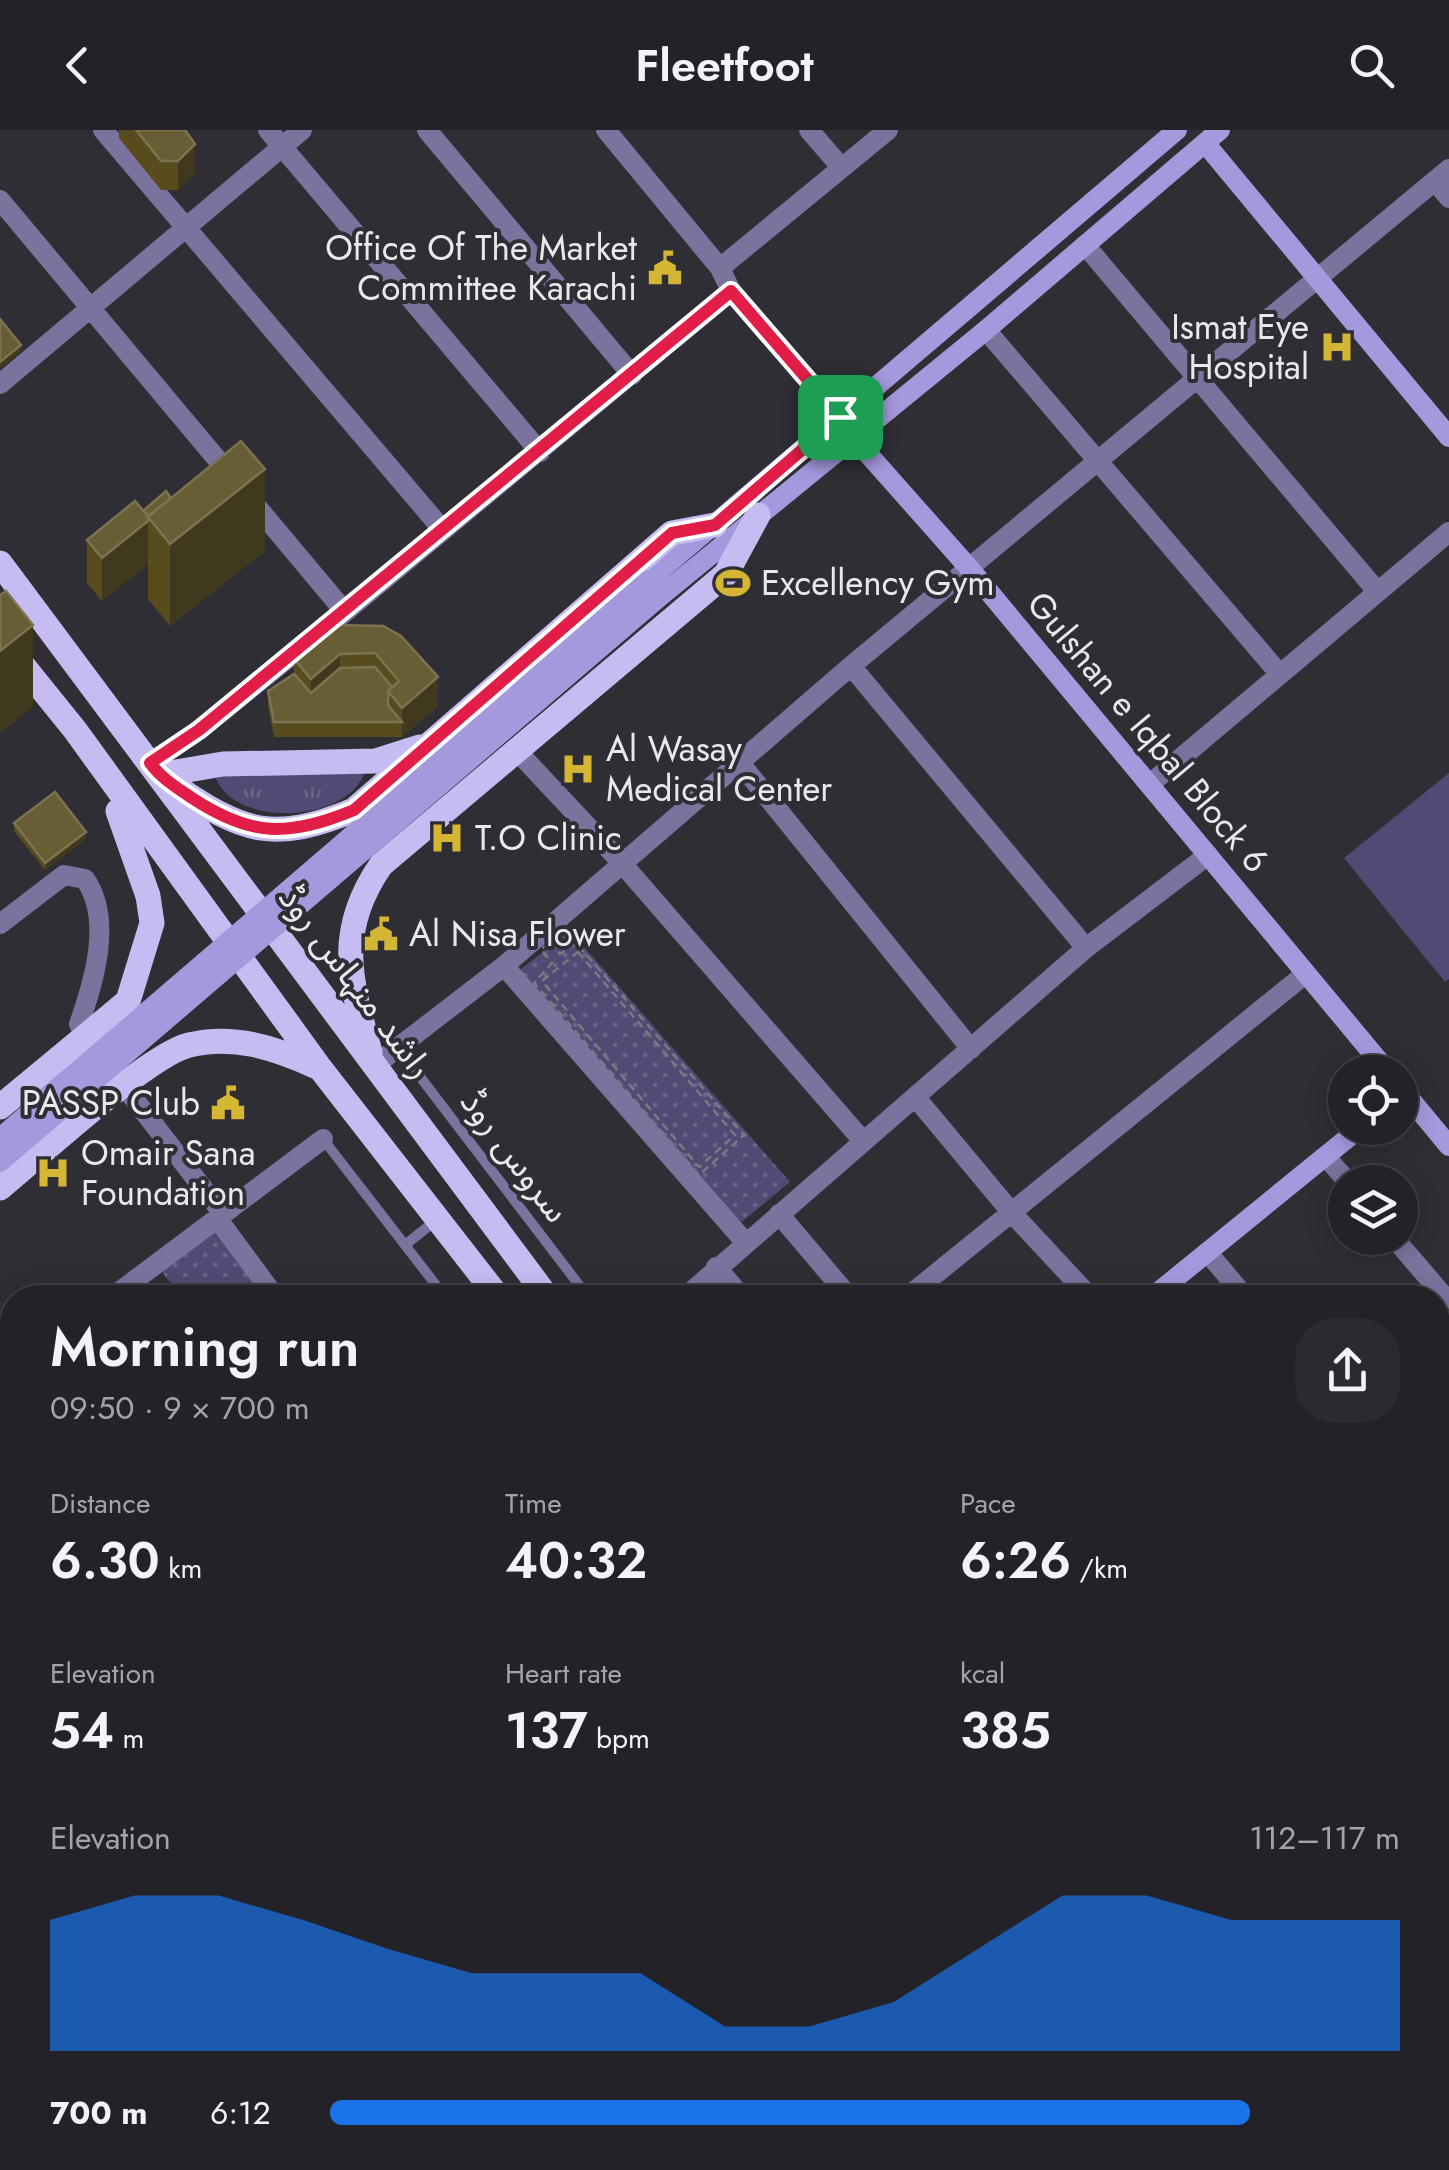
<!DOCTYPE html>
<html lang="en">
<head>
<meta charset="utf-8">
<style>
	body { margin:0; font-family:Jost,"Noto Sans Arabic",sans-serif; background:#2b2a30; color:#f1f3f6; height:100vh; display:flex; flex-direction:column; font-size:38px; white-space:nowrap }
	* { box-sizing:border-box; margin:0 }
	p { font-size:32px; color:#a3a4a8 }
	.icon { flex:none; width:55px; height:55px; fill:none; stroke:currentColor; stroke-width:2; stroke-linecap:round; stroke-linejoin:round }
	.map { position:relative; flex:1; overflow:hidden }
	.drawer { position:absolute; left:0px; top:1155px; width:1450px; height:885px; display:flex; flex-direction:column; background:#232228; border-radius:40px 40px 0 0; box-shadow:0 5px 25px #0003,0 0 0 2px #403f45 }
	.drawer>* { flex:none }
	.controls { position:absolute; left:1328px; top:925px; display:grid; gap:20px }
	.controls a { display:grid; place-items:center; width:90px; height:90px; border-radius:50%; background:#232228; box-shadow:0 5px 25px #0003,0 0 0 2px #403f45; font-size:50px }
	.pin { position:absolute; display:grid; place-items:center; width:85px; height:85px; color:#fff; margin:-42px; border-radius:20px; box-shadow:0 5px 15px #0006 }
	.round { display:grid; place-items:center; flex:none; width:105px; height:105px; border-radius:40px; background:#2b2a30 }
	.overview { display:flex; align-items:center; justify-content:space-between; height:170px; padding:0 50px }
	h1 { font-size:55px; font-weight:600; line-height:75px }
	.metrics { display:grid; grid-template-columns:repeat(3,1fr); gap:15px; height:170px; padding:10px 50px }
	.metrics div { display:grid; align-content:center }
	.metrics b { font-size:50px; font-weight:600 }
	.metrics small { font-size:28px; font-weight:400 }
	.metrics p { font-size:28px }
	.chart { height:280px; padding:20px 50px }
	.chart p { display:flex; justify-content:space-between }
	.chart svg { width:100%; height:180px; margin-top:10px; fill:#1a73e8; opacity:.7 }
	ul { padding:0 50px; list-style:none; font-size:32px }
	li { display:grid; grid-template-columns:160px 120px 1fr; align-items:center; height:75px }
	li i { height:25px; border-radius:12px; background:#1a73e8 }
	header { display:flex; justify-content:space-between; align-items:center; height:130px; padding:0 50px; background:#232228; font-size:45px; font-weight:600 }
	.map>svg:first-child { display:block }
	.grass { fill:url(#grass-tufts) }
	.park { fill:url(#park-dots) }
	.pitch { fill:#524a75 }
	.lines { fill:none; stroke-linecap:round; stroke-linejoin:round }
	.path { stroke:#7a797f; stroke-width:2.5; stroke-dasharray:8 5; stroke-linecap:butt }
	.lane { stroke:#7a739e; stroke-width:10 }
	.street { stroke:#7a739e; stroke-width:20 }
	.secondary { stroke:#a599dd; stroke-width:20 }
	.primary { stroke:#c5bdf2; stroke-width:25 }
	.secondary-bridge { stroke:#a599dd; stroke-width:20 }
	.wall { fill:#584c1f }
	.shaded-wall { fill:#41391e }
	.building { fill:#685d35; stroke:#7c7352; stroke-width:2.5 }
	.route-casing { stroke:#fff; stroke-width:20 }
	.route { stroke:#e11d48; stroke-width:12 }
	.labels { text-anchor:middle; stroke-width:8; stroke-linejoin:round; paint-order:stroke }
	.poi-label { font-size:35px; fill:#e9e9ed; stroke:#2f2e35; text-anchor:start }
	.street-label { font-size:35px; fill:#e9e9ed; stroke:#2f2e35 }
</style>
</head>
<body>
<header><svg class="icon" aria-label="back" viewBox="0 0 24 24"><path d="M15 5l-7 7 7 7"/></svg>Fleetfoot<svg class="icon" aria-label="search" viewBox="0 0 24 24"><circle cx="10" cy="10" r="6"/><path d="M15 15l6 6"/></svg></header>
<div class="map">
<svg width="1449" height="2040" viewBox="0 0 1449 2040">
	<defs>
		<pattern id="grass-tufts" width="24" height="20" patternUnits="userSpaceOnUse" patternTransform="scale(2.5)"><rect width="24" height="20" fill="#524a75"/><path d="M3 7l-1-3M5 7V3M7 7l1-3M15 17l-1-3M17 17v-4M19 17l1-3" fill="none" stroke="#6b6489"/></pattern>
		<pattern id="park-dots" width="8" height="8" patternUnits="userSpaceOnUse" patternTransform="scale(2.5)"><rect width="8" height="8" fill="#524a75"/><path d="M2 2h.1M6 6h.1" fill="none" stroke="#6b6489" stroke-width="1.8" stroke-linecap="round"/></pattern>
	</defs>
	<rect width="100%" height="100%" fill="#2f2e35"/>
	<!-- grass -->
	<path class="grass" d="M220,641h145c-15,51 -127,58 -149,8z"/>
	<!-- park -->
	<path class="park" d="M570,801l220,251 -51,42 -222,-252z
		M217,1088l59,79h-95l-25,-33z
		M1449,1826v155l-11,-13v-132z"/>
	<!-- pitch -->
	<path class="pitch" d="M1449,643v206l-4,3 -101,-124z"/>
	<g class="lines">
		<!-- path -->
		<path class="path" d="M550,812l10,12 16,-11 168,192 -45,40 -165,-192 18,-20 -11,-14z
			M578,822l157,183 -36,32 -157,-186z"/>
		<!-- lane -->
		<path class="lane" d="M398,918l191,250
			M323,1009l123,159
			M405,1115l30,-24"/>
		<!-- street -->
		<path class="street" d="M103,0l339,399
			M268,0l272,322
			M427,0l205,245
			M606,0l114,138 11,23 109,126
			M809,0l32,37
			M1435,51l14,17
			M0,70l345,412
			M1085,115l291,345
			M720,138l168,-138
			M986,200l292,342
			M0,254l302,-254
			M851,536l235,282
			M517,621l103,110 243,280
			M150,633l49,-33 146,-118 386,-321
			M740,633l231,286
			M1150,654l299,-252
			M0,794l64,-49 21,4c28,40 9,103 -6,145l13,23
			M504,836l241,276
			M374,936l130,-100 347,-300 598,-497
			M114,943l109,141
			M917,969l95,114 79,85
			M1326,1027l22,25
			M779,1084l71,84
			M217,1088l59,80
			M1394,1108l55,64
			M1209,1124l37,44
			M716,1137l27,31
			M111,1168l212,-159
			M684,1168l402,-350 122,-93
			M906,1168l398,-323
			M0,1252l12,-10
			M0,1294l12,17
			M1438,1396l11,-10
			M1438,1489l11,14
			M0,1557l12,16
			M0,1721l12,16
			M1438,1748l11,13
			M542,2028l10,12
			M735,2028l10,12
			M913,2028l9,12
			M333,2040l16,-12
			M757,2040l18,-12"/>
		<!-- secondary -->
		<path class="secondary" d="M1205,13l244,294
			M853,307l117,132 418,503
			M649,450l528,-450
			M663,464l323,-264 234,-200
			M1400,957l49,59
			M1151,1168l209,-170
			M1438,1809l11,-10"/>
		<!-- primary -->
		<path class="primary" d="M0,433l548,735
			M0,507l75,93 245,338 179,230
			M158,645l65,-11 153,-3 44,-14
			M175,656c69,47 99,57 179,24l318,-277 43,-8
			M370,922c-20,-73 -35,-120 11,-187l345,-291 32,-59
			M0,977l128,-106 24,-78 -4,-27 -30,-85
			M0,1058c38,-31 148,-133 189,-143 44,-11 86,3 126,21
			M1111,2028l10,12
			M1139,2028l9,12
			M1204,2028l9,12
			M1236,2028l10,12"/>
		<!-- secondary-bridge -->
		<path class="secondary-bridge" d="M0,1008l649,-558
			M0,1032l663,-568"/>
	</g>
	<!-- wall -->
	<path class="wall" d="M119,0h66l10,43 -17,17h-17l-42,-52z
		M171,368l94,53 -95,75 -22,-27v-35l-46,37 -15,-18v-43z
		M383,496l55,80 -36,31h-128l-6,-31v-15l26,-17v-15z
		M14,693l72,16 -41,31 -31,-39z"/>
	<!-- shaded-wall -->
	<path class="shaded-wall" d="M195,14v29l-17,17v-29z
		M21,215v7l-21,17v-7z
		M265,339v82l-95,75v-82z
		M148,391v43l-46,37v-43z
		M33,495v82l-33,26v-82z
		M340,524v29l-29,25v-29z
		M438,547v29l-36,31v-29z
		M86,702v7l-41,31v-7z"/>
	<!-- building -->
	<path class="building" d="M136,0h49l10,14 -17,17h-17z
		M0,189l21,26 -21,17z
		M241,311l24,28 -95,75 -22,-27z
		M166,361l5,7 -23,18 -5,-5z
		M135,371l13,15v5l-46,37 -15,-18z
		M6,461l27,34 -33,26v-56z
		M333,495l50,1 18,10 37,41 -36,31 -14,-17 11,-10 -24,-28 -35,1 -29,25 -17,-20z
		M375,537l17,20 -4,4v14l14,17h-128l-6,-31 26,-17 17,19 29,-25z
		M55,662l31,40 -41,31 -31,-40z
		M715,1156l8,12h-25z"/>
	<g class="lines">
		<!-- route casing -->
		<g class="route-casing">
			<path id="route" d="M731,161l109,126 -125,108 -43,8 -318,277c-65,27 -103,27 -162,-12 -16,-11 -31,-20 -42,-35l49,-33z"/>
		</g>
		<!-- route -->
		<use href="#route" class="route"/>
	</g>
	<!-- icons -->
	<defs>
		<g id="civic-bare" transform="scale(2.7)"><path d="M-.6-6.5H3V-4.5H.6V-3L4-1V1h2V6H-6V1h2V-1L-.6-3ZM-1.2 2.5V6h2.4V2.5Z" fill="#d5b534" stroke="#2f2e35" stroke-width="2.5" paint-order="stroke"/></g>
		<g id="hospital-bare" transform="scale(2.7)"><path d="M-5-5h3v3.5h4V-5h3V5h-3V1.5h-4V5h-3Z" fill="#d5b534" stroke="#2f2e35" stroke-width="2.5" paint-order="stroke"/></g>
		<g id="stadium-bare" transform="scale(2.7)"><path d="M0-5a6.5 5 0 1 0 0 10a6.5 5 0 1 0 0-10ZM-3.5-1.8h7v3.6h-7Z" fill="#d5b534" stroke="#2f2e35" stroke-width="2.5" paint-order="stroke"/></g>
	</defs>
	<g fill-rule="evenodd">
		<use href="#civic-bare" x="665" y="138"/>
		<use href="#hospital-bare" x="1337" y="217"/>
		<use href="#stadium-bare" x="733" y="453"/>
		<use href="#hospital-bare" x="578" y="639"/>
		<use href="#hospital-bare" x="447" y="708"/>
		<use href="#civic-bare" x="381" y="804"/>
		<use href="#civic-bare" x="228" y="973"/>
		<use href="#hospital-bare" x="53" y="1043"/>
	</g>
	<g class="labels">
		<!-- poi labels -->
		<g class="poi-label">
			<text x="637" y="130" text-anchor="end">Office Of The Market<tspan x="637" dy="40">Committee Karachi</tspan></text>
			<text x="1309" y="209" text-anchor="end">Ismat Eye<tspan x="1309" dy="40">Hospital</tspan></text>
			<text x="761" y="465">Excellency Gym</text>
			<text x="606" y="631">Al Wasay<tspan x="606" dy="40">Medical Center</tspan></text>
			<text x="475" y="720">T.O Clinic</text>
			<text x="409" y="816">Al Nisa Flower</text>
			<text x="200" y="985" text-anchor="end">PASSP Club</text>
			<text x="81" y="1035">Omair Sana<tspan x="81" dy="40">Foundation</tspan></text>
		</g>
		<!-- street labels -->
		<g class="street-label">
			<text transform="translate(1148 602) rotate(50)" y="12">Gulshan e Iqbal Block 6</text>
			<text transform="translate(356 852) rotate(53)" y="12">راشد منہاس روڈ</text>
			<text transform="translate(515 1026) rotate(53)" y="12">سروس روڈ</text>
		</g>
	</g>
</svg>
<div class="controls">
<a><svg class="icon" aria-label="locate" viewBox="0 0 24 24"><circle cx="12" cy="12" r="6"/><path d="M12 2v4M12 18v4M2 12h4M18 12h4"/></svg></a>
<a><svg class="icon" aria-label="layers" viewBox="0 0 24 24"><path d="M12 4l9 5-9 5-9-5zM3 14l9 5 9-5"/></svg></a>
</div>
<div class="pin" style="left:840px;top:287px;background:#1e9e55"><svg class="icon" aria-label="arrive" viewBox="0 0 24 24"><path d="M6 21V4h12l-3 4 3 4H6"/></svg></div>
<section class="drawer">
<div class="overview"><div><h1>Morning run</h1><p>09:50 · 9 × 700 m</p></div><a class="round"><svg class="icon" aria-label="share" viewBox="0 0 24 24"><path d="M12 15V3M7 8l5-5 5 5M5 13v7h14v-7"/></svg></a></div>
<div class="metrics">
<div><p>Distance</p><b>6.30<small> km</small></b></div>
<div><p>Time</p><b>40:32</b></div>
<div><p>Pace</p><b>6:26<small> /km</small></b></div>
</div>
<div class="metrics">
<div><p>Elevation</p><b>54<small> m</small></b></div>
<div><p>Heart rate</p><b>137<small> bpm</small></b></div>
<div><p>kcal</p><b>385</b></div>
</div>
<div class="chart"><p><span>Elevation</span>112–117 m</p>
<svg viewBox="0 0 160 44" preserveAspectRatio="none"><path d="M0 44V12L10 6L20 6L30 12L40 19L50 25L60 25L70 25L80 38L90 38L100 32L110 19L120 6L130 6L140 12L150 12L160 12V44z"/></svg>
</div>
<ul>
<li><b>700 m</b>6:12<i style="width:86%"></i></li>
</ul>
</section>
</div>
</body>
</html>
